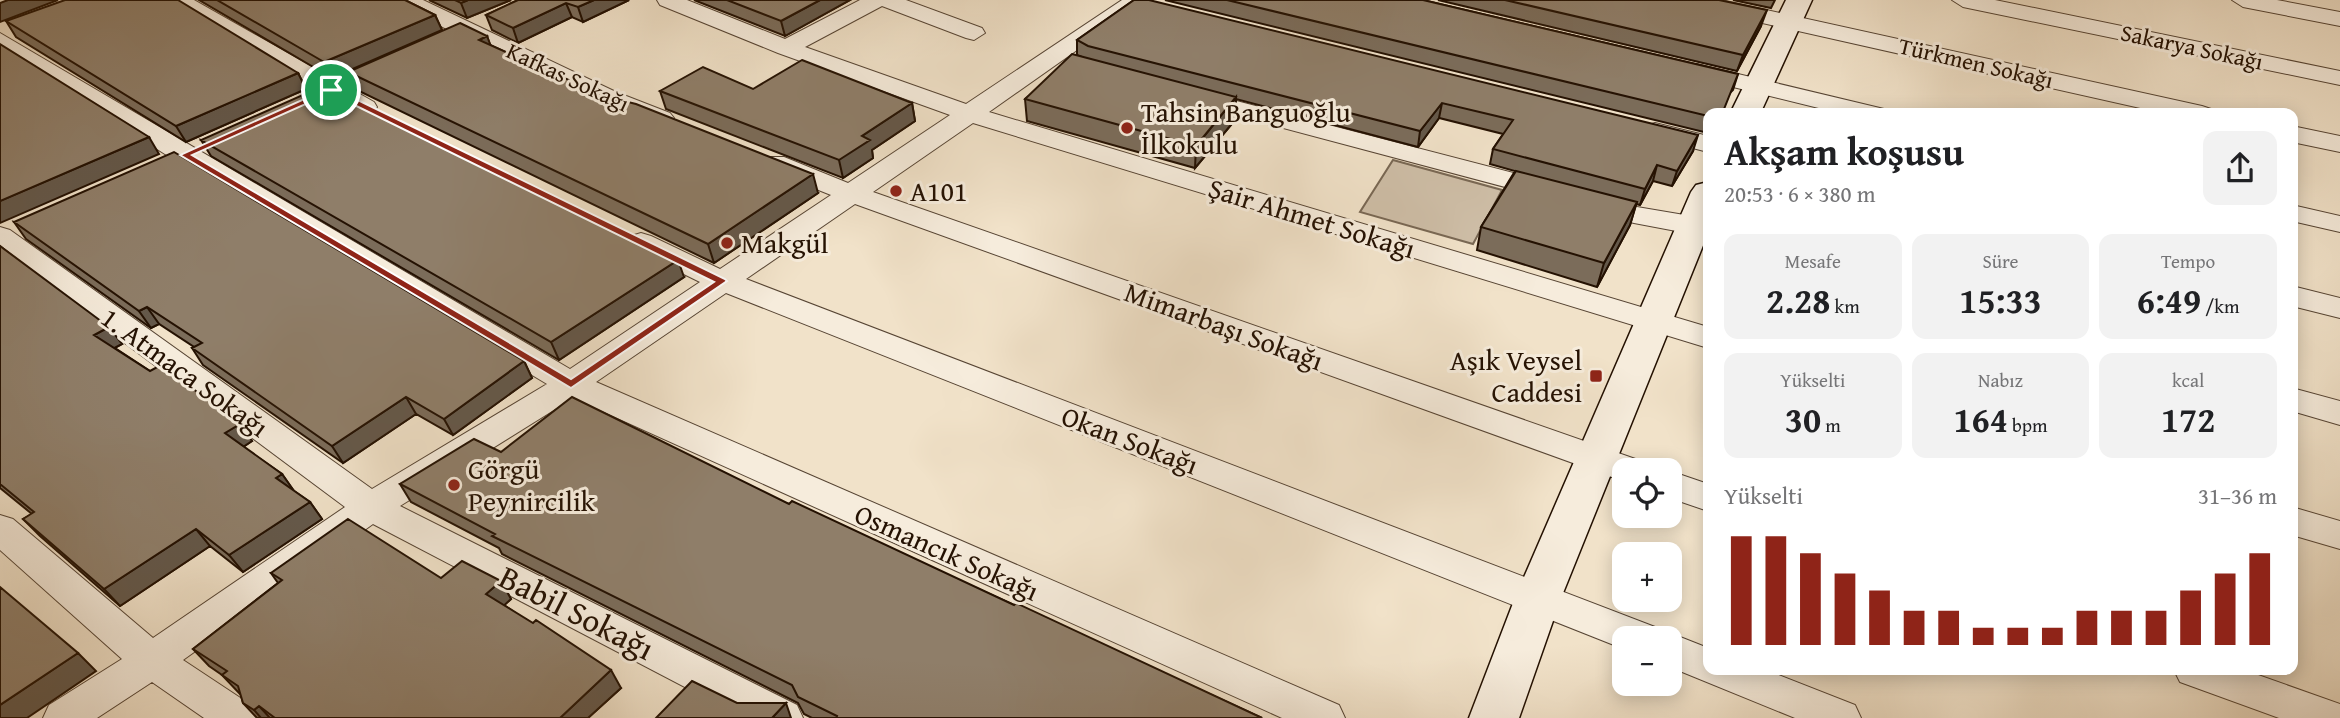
<!DOCTYPE html>
<html lang="tr">
<head>
<meta charset="utf-8">
<style>
	body { margin:0; font-family:"Gentium Book Plus",serif; background:#f2f2f2; color:#202124; height:100vh; display:flex; flex-direction:column; font-size:26px; white-space:nowrap }
	* { box-sizing:border-box; margin:0 }
	p { font-size:23px; color:#757577 }
	.icon { flex:none; width:38px; height:38px; fill:none; stroke:currentColor; stroke-width:2; stroke-linecap:round; stroke-linejoin:round }
	.map { position:relative; flex:1; overflow:hidden }
	.drawer { position:absolute; left:1703px; top:108px; width:595px; height:567px; display:flex; flex-direction:column; background:#fff; border-radius:14px; box-shadow:0 4px 18px #0003 }
	.drawer>* { flex:none }
	.fabs { position:absolute; left:1612px; top:458px; display:grid; gap:14px }
	.fabs a { display:grid; place-items:center; width:70px; height:70px; border-radius:14px; background:#fff; box-shadow:0 4px 18px #0003; font-size:35px }
	.pin { position:absolute; display:grid; place-items:center; width:60px; height:60px; color:#fff; margin:-30px; border:4px solid #fff; border-radius:50%; box-shadow:0 2px 7px #0007 }
	.round { display:grid; place-items:center; flex:none; width:74px; height:74px; border-radius:14px; background:#f2f2f2 }
	.headline { display:flex; align-items:center; justify-content:space-between; height:119px; padding:0 21px }
	h1 { font-size:38px; font-weight:800; line-height:52px }
	.figures { display:grid; grid-template-columns:repeat(3,1fr); gap:10px; height:119px; padding:7px 21px }
	.figures div { display:grid; align-content:center; border-radius:14px; background:#f2f2f2; text-align:center }
	.figures b { font-size:35px; font-weight:800 }
	.figures small { font-size:19px; font-weight:400 }
	.figures p { font-size:19px }
	.chart { height:196px; padding:14px 21px }
	.chart p { display:flex; justify-content:space-between }
	.chart svg { width:100%; height:126px; margin-top:7px; stroke:#8f2418; stroke-width:6 }
	.map>svg:first-child { display:block }
	.green { fill:#cebea7; stroke:#796854; stroke-width:2 }
	.lines { fill:none; stroke-linecap:round; stroke-linejoin:round }
	.minor-casing { stroke:#574534; stroke-width:2 }
	.secondary-casing { stroke:#241102; stroke-width:3 }
	.minor { fill:#f6ecdc; fill-rule:evenodd }
	.secondary { fill:#f6ecdc; fill-rule:evenodd }
	.wall { fill:#7b6c5a; stroke:#241102; stroke-width:2 }
	.shaded-wall { fill:#64584a; stroke:#241102; stroke-width:2 }
	.building { fill:#8f7e69; stroke:#241102; stroke-width:2 }
	.route { fill:#8f2418; stroke:#fff; stroke-width:2; fill-rule:evenodd }
	.poi-dot { fill:#8f2418; stroke:#f6ecdc; stroke-width:2.5 }
	.labels { text-anchor:middle; stroke-width:6; stroke-linejoin:round; paint-order:stroke }
	.far-street-label { font-size:23px; fill:#241102; stroke:#f6ecdc }
	.poi-label { font-size:28px; fill:#241102; stroke:#f6ecdc; text-anchor:start }
	.street-label { font-size:28px; fill:#241102; stroke:#f6ecdc }
	.near-street-label { font-size:33px; fill:#241102; stroke:#f6ecdc }
</style>
</head>
<body>
<div class="map">
<svg width="2340" height="718" viewBox="0 0 2340 718">
	<rect width="100%" height="100%" fill="#f1e2c9"/>
	<filter id="stains"><feTurbulence type="fractalNoise" baseFrequency=".00286" numOctaves="4"/><feColorMatrix values="0 0 0 0 .2 0 0 0 0 .09 0 0 0 0 .02 0 0 0 .5 -.17"/></filter>
	<radialGradient id="worn" r=".72"><stop offset=".6" stop-color="#630" stop-opacity="0"/><stop offset="1" stop-color="#630" stop-opacity=".3"/></radialGradient>
	<!-- green -->
	<path class="green" d="M1393,160l109,30 -29,54 -113,-32z"/>
	<g class="lines">
		<!-- minor casing -->
		<g class="minor-casing">
			<path id="minor" d="M167,0h27l180,102 3,5 -3,5h-18l-34,-17z
				M394,0h29l193,92 54,21 4,5 -4,5 -9,3 -63,-24 -201,-97z
				M657,0h30l98,39 75,-39h46l76,28 3,5 -11,7 -8,-2 -84,-32 -77,41 161,57 156,-104h26l-159,112 719,215v21l-735,-225 -100,69 771,270 5,9h-25v10l-4,-1 -765,-276 -109,75 909,348 4,10 11,-4 38,15v22h58l89,35 6,13h-66l-125,-51v-28h-46v10l-898,-356 -130,89 743,323 6,13h-63l-709,-320 -173,108 397,199 6,13h-59l-371,-194 -190,136 68,45 6,13h-53l-52,-36 -55,36h-54l6,-13 73,-46 -122,-109v-35l13,4 140,119 192,-131 -345,-257v-23l10,3 362,259 175,-105 -371,-223 -176,-111v-17l570,336 130,-87 -69,-34 -4,-6 4,-6 10,-3 10,3 69,33 111,-74 -65,-26 -4,-6 4,-6h18l64,26 102,-68 -172,-62 -118,-48z
				M1680,0h41l481,106 9,3 3,5h-47l-476,-107z
				M1952,0h43l345,71v14l-377,-78z
				M2232,0h45l63,12v14l-97,-19z
				M1696,64l188,45 3,5h-44l-155,-38 -4,-5 4,-5z
				M1194,90l366,95 4,6 -4,6 -10,2 -365,-97 -3,-5 3,-5z
				M1655,123l53,13v16l-62,-16 -4,-5 4,-5z
				M2292,126l48,10v16l-48,-10z
				M1593,195l44,12 71,12v18l-74,-14 -51,-14 -4,-6 4,-6z
				M2292,205l48,11v16l-48,-11z
				M2292,286l48,12v20l-48,-12z
				M2292,388l48,13v24l-48,-14z
				M1670,471l38,13v27l-38,-13z
				M2292,507l48,14v28l-48,-14z
				M2174,670h70l96,34v14h-61l-99,-36z"/>
		</g>
		<!-- secondary casing -->
		<g class="secondary-casing">
			<path id="secondary" d="M1786,0h26l-52,114h-30z
				M1708,182v51l-147,365 -42,120h-50l46,-120 176,-406 5,-7z"/>
		</g>
		<!-- minor -->
		<use href="#minor" class="minor"/>
		<!-- secondary -->
		<use href="#secondary" class="secondary"/>
	</g>
	<!-- wall -->
	<path class="wall" d="M199,0h206l30,15 7,15 -110,48z
		M429,0h82l-44,18z
		M518,0h111l-46,22 -11,-5 -54,26 -26,-13 -6,-15z
		M694,0h156l-65,36z
		M1134,0l559,151 -21,35 -19,-5 -13,24 -4,-1 -6,21 -33,62 -120,-37 4,-23 34,-56 -25,-7 3,-15 10,-15 -64,-16 -21,29 -182,-48 -1,21 -40,48 -168,-47 -2,-22 57,-42 -5,-2v-15z
		M1165,0h258l315,74 -5,16 -25,24v19z
		M1438,0h281l42,26 -24,45z
		M1733,0h42l-4,8z
		M6,21l292,52 8,16 -120,53 -170,-105z
		M487,36l3,9 328,148 -104,70 -357,-173 -9,-18z
		M753,89l159,14 3,18 -43,29 1,8 -30,20 -177,-69 -6,-18z
		M201,140l483,137 -125,83 -348,-204z
		M14,222l510,139 8,17 -79,57 -37,-21 -73,49 -140,-98 -11,-17 2,-1 -35,-23 -8,4 -125,-89z
		M0,246l122,98 -7,4 35,23 90,53 12,17 -9,6 39,27 12,17 16,11 12,17 -79,53 -33,-26 -90,60 -80,-70 -17,-17 9,-5 -32,-26z
		M501,452l288,52 225,101 248,113h-450l-8,-4 -6,-11 -296,-149 -3,-6 -88,-46 -11,-18z
		M271,573l170,5 60,3 10,18 -7,6 117,83 -33,30h-331l-14,-15 -2,-8 -19,-20 -13,-9 -16,-17 85,-66z"/>
	<!-- shaded-wall -->
	<path class="shaded-wall" d="M8,0h50l-58,22v-19z
		M468,0h43l-44,18 -6,-15z
		M594,0h35l-46,22 -5,-15z
		M820,0h30l-65,36 -4,-15z
		M566,3l6,14 -54,26 -5,-15z
		M1767,10l-6,16 -24,45 6,-16z
		M435,15l7,15 -110,48 -8,-16z
		M487,36l7,18 -15,-14z
		M298,73l8,16 -120,53 -10,-16z
		M1236,97l-1,23 -40,48 1,-22z
		M912,103l3,18 -43,29 1,8 -30,20 -4,-18 23,-24z
		M1442,103l-3,15 -21,29 2,-16z
		M1698,135l-5,16 -21,35 5,-15z
		M149,137l10,17 -159,69v-22z
		M1657,165l-4,16 -13,24 5,-16z
		M813,174l5,19 -104,70 -6,-19z
		M1637,202l-7,23 -33,62 7,-24z
		M678,260l6,17 -125,83 -8,-18z
		M147,307l12,17 -8,4 -12,-17z
		M109,327l13,17 -15,8 -13,-17z
		M524,361l8,17 -79,57 -9,-16z
		M406,397l10,17 -73,49 -11,-17z
		M240,424l12,17 -15,10 -12,-18z
		M282,474l12,17 -18,-13z
		M310,502l12,17 -79,53 -14,-17z
		M196,529l14,17 -90,60 -16,-17z
		M501,581l10,18 -14,13 -11,-18z
		M78,653l18,18 -69,47h-27v-13z
		M611,670l10,18 -33,30h-28z
		M786,703l5,15h-19z
		M259,706l11,12h-9l-7,-8z"/>
	<!-- building -->
	<path class="building" d="M65,0h113l120,73 -122,53 -170,-105z
		M217,0h188l30,15 -111,47z
		M455,0h13l-7,3z
		M518,0h76l-16,7 -12,-4 -53,25 -27,-13z
		M727,0h93l-39,21z
		M1134,0h15l549,135 -21,36 -20,-6 -12,24 -152,-40 20,-29 -71,-17 -22,28 -332,-85 -11,-6z
		M1227,0h196l315,74 -16,40h-14v2z
		M1505,0h214l48,10 -24,45z
		M460,23l27,13 -8,4 141,63 4,-2 12,3 177,70 -105,70 -360,-172z
		M0,44l149,93 -149,64z
		M1072,54l164,43 -40,49 -171,-47z
		M802,60l110,43 -50,33 8,4 -31,20 -179,-69 43,-24 50,22z
		M323,86l355,174 -127,82 -350,-202z
		M174,152l350,209 -80,58 -38,-22 -74,49 -140,-98 10,-5 -55,-36 -8,4 -125,-89z
		M1516,171l121,31 -33,61 -123,-36z
		M0,246l109,81 -15,8 56,36 11,-6 79,59 -15,9 57,41 -6,4 34,24 -81,53 -33,-26 -92,60 -81,-70 11,-7 -34,-28z
		M572,397l217,107 3,-3 222,104 2,-2 246,115h-426l1,-2 -39,-19 -6,-12 -300,-149 3,-2 -95,-50 74,-45 27,13z
		M348,519l93,59 21,-17 39,20 -15,13 47,29 3,-3 75,50 -51,48h-285l-16,-12 -5,4 -11,-7 -5,-17 -16,-11 5,-4 -34,-22 89,-69 -11,-7z
		M0,587l78,66 -78,52z
		M692,681l45,22h49l-14,15h-116z"/>
	<!-- route -->
	<path class="route" d="M331,87l394,192 2,2 -156,107 -391,-233zM330,93l384,189 -143,97 -379,-224z"/>
	<!-- markers -->
	<g class="poi-dot">
		<circle cx="1127" cy="128" r="7"/>
		<circle cx="896" cy="191" r="7"/>
		<circle cx="727" cy="243" r="7"/>
		<rect x="1589" y="369" width="14" height="14" rx="3.5"/>
		<circle cx="454" cy="485" r="7"/>
	</g>
	<g class="labels">
		<!-- far-street labels -->
		<g class="far-street-label">
			<text transform="translate(2192 47) rotate(12)" y="8">Sakarya Sokağı</text>
			<text transform="translate(1976 63) rotate(13)" y="8">Türkmen Sokağı</text>
			<text transform="translate(568 77) rotate(25)" y="8">Kafkas Sokağı</text>
		</g>
		<!-- poi labels -->
		<g class="poi-label">
			<text x="1141" y="122">Tahsin Banguoğlu<tspan x="1141" dy="32">İlkokulu</tspan></text>
			<text x="910" y="201">A101</text>
			<text x="741" y="253">Makgül</text>
			<text x="1582" y="370" text-anchor="end">Aşık Veysel<tspan x="1582" dy="32">Caddesi</tspan></text>
			<text x="468" y="479">Görgü<tspan x="468" dy="32">Peynircilik</tspan></text>
		</g>
		<!-- street labels -->
		<g class="street-label">
			<text transform="translate(1312 218) rotate(17)" y="10">Şair Ahmet Sokağı</text>
			<text transform="translate(1224 326) rotate(20)" y="10">Mimarbaşı Sokağı</text>
			<text transform="translate(185 372) rotate(36)" y="10">1. Atmaca Sokağı</text>
			<text transform="translate(1130 440) rotate(21)" y="10">Okan Sokağı</text>
			<text transform="translate(947 552) rotate(24)" y="10">Osmancık Sokağı</text>
		</g>
		<!-- near-street labels -->
		<g class="near-street-label">
			<text transform="translate(577 612) rotate(27)" y="12">Babil Sokağı</text>
		</g>
	</g>
	<rect width="100%" height="100%" filter="url(#stains)"/>
	<rect width="100%" height="100%" fill="url(#worn)"/>
</svg>
<div class="fabs">
<a><svg class="icon" aria-label="locate" viewBox="0 0 24 24"><circle cx="12" cy="12" r="6"/><path d="M12 2v4M12 18v4M2 12h4M18 12h4"/></svg></a>
<a>+</a>
<a>−</a>
</div>
<div class="pin" style="left:331px;top:90px;background:#1e9e55"><svg class="icon" aria-label="arrive" viewBox="0 0 24 24"><path d="M6 21V4h12l-3 4 3 4H6"/></svg></div>
<section class="drawer">
<div class="headline"><div><h1>Akşam koşusu</h1><p>20:53 · 6 × 380 m</p></div><a class="round"><svg class="icon" aria-label="share" viewBox="0 0 24 24"><path d="M12 15V3M7 8l5-5 5 5M5 13v7h14v-7"/></svg></a></div>
<div class="figures">
<div><p>Mesafe</p><b>2.28<small> km</small></b></div>
<div><p>Süre</p><b>15:33</b></div>
<div><p>Tempo</p><b>6:49<small> /km</small></b></div>
</div>
<div class="figures">
<div><p>Yükselti</p><b>30<small> m</small></b></div>
<div><p>Nabız</p><b>164<small> bpm</small></b></div>
<div><p>kcal</p><b>172</b></div>
</div>
<div class="chart"><p><span>Yükselti</span>31–36 m</p>
<svg viewBox="0 0 160 44" preserveAspectRatio="none"><path d="M5 44V6M15 44V6M25 44V12M35 44V19M45 44V25M55 44V32M65 44V32M75 44V38M85 44V38M95 44V38M105 44V32M115 44V32M125 44V32M135 44V25M145 44V19M155 44V12"/></svg>
</div>
</section>
</div>
</body>
</html>
